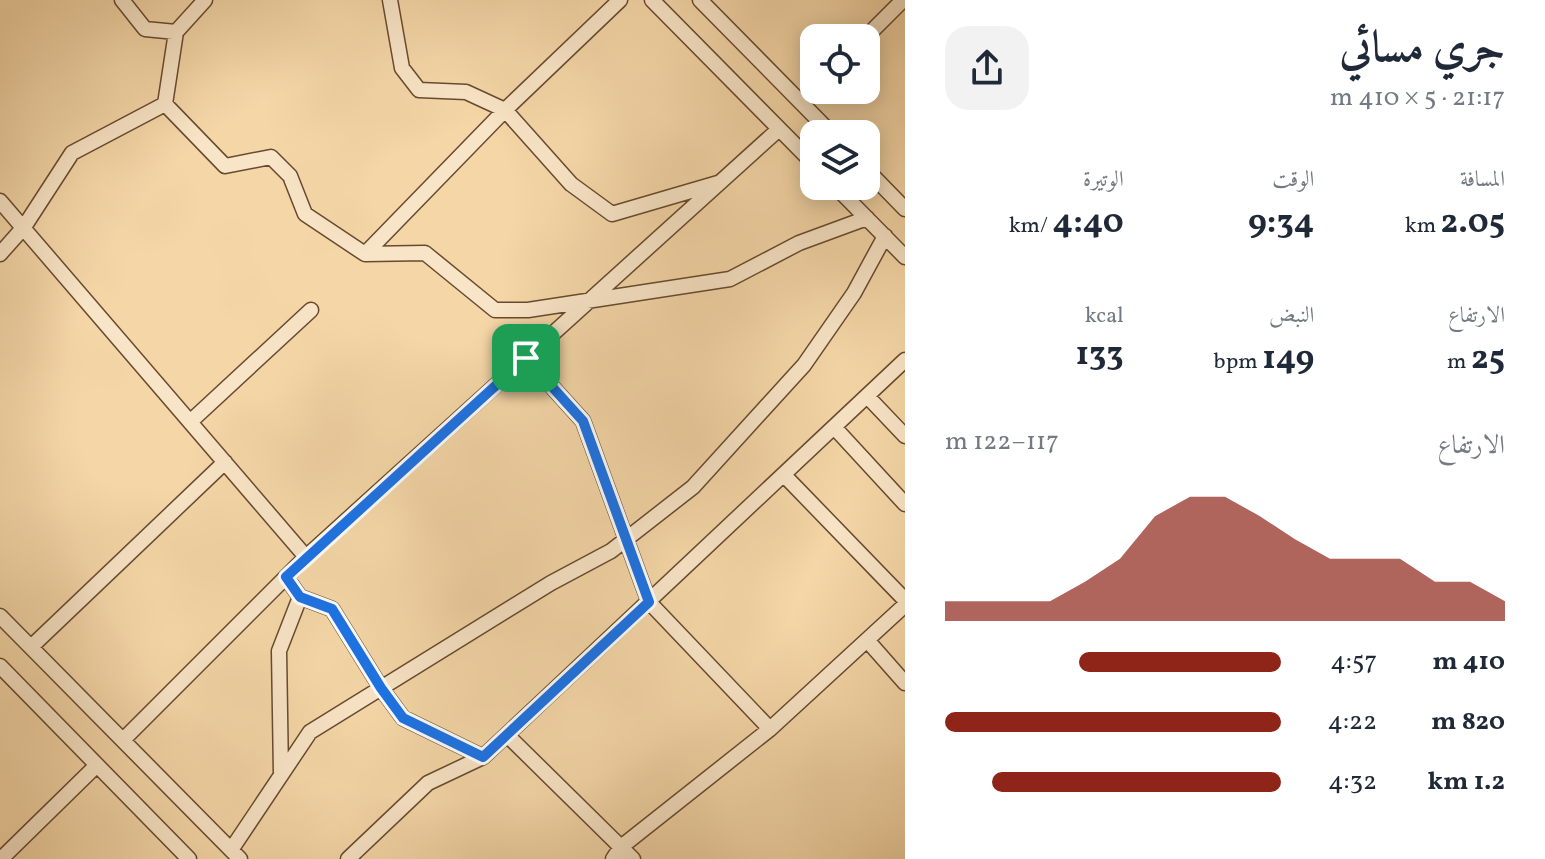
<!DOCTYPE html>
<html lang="ar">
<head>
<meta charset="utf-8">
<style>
	body { margin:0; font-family:Vollkorn,Amiri,serif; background:#f2f2f3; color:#1f2937; direction:rtl; height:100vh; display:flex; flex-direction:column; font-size:30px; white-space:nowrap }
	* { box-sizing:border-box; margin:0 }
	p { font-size:26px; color:#747a83 }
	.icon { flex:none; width:44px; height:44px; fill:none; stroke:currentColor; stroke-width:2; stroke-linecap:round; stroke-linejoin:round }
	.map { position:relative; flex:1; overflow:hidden; direction:ltr }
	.side { display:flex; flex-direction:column; background:#fff; width:640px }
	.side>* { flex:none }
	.controls { position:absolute; left:800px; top:24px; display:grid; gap:16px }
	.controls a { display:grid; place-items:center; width:80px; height:80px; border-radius:16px; background:#fff; box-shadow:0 4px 20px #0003; font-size:40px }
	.pin { position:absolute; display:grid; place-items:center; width:68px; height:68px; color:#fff; margin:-34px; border-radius:16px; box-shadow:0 4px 12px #0006 }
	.round { display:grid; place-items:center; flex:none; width:84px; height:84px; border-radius:24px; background:#f2f2f3 }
	.summary { display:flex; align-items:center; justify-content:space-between; height:136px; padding:0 40px }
	h1 { font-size:44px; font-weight:700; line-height:60px }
	.figures { display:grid; grid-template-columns:repeat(3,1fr); gap:12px; height:136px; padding:8px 40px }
	.figures div { display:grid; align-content:center }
	.figures b { font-size:34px; font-weight:700 }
	.figures small { font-size:22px; font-weight:400 }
	.figures p { font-size:22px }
	.chart { height:224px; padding:16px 40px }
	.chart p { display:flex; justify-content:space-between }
	.chart svg { width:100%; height:144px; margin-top:8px; fill:#8f2418; opacity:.7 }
	ul { padding:0 40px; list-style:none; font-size:26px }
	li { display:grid; grid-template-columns:128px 96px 1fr; align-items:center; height:60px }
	li i { height:20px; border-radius:10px; background:#8f2418 }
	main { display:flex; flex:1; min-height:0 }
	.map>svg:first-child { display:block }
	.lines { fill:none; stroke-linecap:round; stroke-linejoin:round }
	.minor-casing { stroke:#674a2f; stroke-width:17 }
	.minor { stroke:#f8e4c6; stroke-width:14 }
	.route-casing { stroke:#fff; stroke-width:16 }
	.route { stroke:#1a73e8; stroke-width:10 }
</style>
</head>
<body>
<main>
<section class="side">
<div class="summary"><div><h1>جري مسائي</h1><p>21:17 · 5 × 410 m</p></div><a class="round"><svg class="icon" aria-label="share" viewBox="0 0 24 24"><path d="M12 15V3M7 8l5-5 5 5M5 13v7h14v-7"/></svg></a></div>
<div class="figures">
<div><p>المسافة</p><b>2.05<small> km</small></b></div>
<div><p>الوقت</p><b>9:34</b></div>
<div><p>الوتيرة</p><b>4:40<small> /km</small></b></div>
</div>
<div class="figures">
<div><p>الارتفاع</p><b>25<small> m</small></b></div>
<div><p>النبض</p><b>149<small> bpm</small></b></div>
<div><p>kcal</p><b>133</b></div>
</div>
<div class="chart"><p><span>الارتفاع</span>117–122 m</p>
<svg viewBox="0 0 160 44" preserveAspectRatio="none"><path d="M0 44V38L10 38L20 38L30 38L40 32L50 25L60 12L70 6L80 6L90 12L100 19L110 25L120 25L130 25L140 32L150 32L160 38V44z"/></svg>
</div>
<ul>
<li><b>410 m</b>4:57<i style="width:60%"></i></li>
<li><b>820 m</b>4:22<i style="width:100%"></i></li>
<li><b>1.2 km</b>4:32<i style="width:86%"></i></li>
</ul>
</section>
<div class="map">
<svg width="905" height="859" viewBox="0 0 905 859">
	<rect width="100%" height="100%" fill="#f4d6a7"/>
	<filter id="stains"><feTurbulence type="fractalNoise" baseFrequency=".0025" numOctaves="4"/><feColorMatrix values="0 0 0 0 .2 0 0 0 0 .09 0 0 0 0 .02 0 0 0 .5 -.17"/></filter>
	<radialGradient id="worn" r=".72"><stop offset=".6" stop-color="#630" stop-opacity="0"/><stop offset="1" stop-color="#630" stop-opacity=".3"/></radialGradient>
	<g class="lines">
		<!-- minor casing -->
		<g class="minor-casing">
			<path id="minor" d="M122,0l23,29 31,3
				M390,0l12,68 17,22 47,2 39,18 66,74 41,30 106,-31
				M652,0l162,164
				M700,0l132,134
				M865,38l38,-38
				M801,102l13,-13
				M165,104l60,62 46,-9 19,19 15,38 60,40 60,-1 70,57h33l202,-31 69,-36 68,-25
				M866,169l39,40
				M835,186l70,71
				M0,201l306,356
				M0,254l24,-27 48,-74 93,-49 11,-72 29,-32
				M365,254l140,-144 115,-110
				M526,358l57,63 66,181 121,127
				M867,396l38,40
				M190,422l121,-112
				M834,427l71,77
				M784,475l121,125
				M300,597l32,12 49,79 22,30 80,39
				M0,616l240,243
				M867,640l38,43
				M31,647l194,-185
				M0,666l189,193
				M507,735l126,124
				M123,740l183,-183 473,-428
				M281,774l-2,-123 21,-54 -14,-20
				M231,850l79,-118 241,-149 60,-32 82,-64 111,-122 50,-72 31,-57
				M1,859l96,-94
				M348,859l80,-76 55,-26 422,-397
				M613,859l8,-12 149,-118 135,-124"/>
		</g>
		<!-- minor -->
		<use href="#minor" class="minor"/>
	</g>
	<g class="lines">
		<!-- route casing -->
		<g class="route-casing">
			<path id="route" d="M526,358l57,63 66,181 -166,155 -80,-39 -22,-30 -49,-79 -32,-12 -14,-20z"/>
		</g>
		<!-- route -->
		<use href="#route" class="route"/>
	</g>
	<rect width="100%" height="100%" filter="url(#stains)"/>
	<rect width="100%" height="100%" fill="url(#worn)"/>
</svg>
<div class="controls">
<a><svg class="icon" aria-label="locate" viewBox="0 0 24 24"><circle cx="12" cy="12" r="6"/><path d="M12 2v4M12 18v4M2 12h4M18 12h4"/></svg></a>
<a><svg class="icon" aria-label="layers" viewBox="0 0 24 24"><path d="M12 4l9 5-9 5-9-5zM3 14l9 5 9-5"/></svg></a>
</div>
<div class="pin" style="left:526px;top:358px;background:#1e9e55"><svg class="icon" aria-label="arrive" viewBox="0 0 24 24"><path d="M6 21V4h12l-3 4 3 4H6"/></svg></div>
</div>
</main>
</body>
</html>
